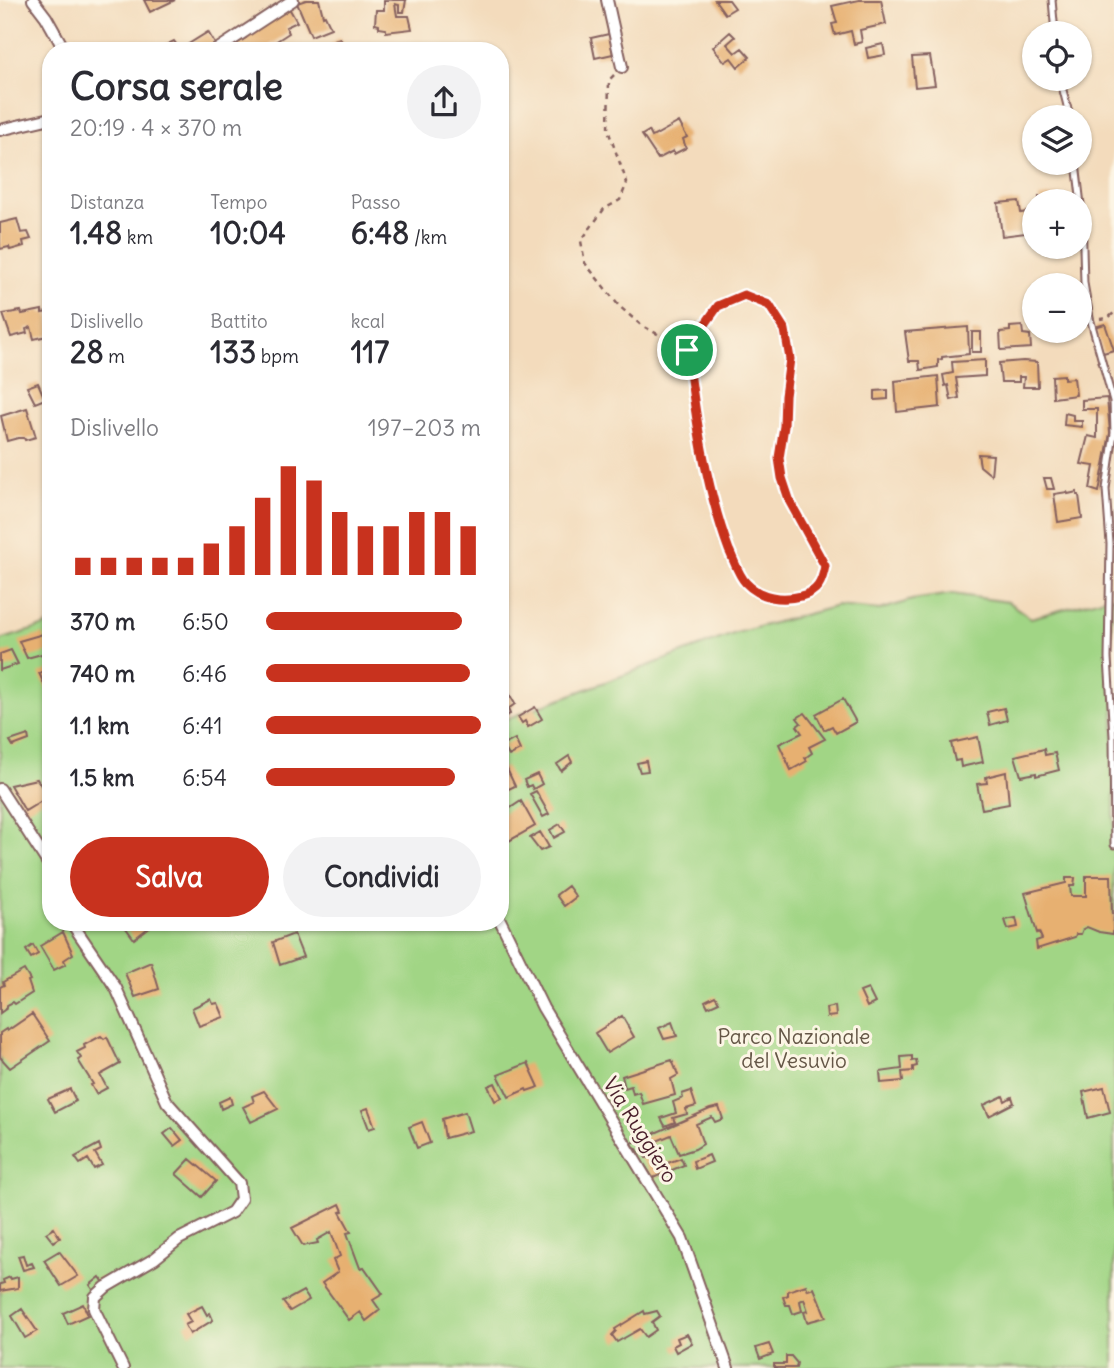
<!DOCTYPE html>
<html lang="it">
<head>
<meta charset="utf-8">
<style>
	body { margin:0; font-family:Delius,sans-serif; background:#f2f2f3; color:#2b2b33; height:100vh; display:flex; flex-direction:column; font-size:26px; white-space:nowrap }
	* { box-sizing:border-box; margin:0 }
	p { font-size:23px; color:#7c7c81 }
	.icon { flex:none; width:38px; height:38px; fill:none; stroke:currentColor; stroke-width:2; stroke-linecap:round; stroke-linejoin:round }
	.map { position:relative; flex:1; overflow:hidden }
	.side { position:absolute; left:42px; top:42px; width:467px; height:889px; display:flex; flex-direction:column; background:#fff; border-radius:28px; box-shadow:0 2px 5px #0004 }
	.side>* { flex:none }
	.tools { position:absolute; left:1022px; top:21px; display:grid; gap:14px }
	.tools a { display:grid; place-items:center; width:70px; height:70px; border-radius:50%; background:#fff; box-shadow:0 2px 5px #0004; font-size:35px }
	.pin { position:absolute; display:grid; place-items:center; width:60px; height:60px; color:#fff; margin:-30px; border:4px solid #fff; border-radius:50%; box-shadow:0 2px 7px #0007 }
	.round { display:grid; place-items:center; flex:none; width:74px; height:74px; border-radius:37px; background:#f2f2f3 }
	.overview { display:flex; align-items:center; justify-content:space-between; height:119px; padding:0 28px }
	h1 { font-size:38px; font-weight:700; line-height:52px }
	.figures { display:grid; grid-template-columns:repeat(3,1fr); gap:10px; height:119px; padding:7px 28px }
	.figures div { display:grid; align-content:center }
	.figures b { font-size:30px; font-weight:700 }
	.figures small { font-size:19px; font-weight:400 }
	.figures p { font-size:19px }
	.chart { height:196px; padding:14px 28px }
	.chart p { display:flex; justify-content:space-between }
	.chart svg { width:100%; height:126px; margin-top:7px; stroke:#c8321e; stroke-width:6 }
	.primary-button { display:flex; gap:14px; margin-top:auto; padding:14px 28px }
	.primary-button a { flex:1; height:80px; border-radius:42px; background:#c8321e; color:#fff; font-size:28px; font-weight:700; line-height:80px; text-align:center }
	.primary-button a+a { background:#f2f2f3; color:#2b2b33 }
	ul { padding:0 28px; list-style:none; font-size:23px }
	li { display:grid; grid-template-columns:112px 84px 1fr; align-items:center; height:52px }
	li i { height:18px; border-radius:9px; background:#c8321e }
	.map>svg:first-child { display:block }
	.green { fill:#a1d585; stroke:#767a58; stroke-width:2 }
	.building { fill:#e7b071 }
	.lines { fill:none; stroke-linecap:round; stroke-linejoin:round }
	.service-casing { stroke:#85615e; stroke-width:9 }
	.minor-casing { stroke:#85615e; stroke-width:14 }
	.path { stroke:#85615e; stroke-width:2.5; stroke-dasharray:5 5; stroke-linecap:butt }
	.service { stroke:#fff; stroke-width:5 }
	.minor { stroke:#fff; stroke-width:10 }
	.route-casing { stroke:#fff; stroke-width:14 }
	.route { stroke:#c8321e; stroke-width:9 }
	.labels { text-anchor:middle; stroke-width:6; stroke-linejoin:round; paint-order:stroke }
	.park-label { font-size:21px; fill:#645646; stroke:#fcf5e5 }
	.street-label { font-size:21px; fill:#4a1f2b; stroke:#fcf5e5 }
</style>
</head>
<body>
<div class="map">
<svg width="1114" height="1368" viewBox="0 0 1114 1368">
	<rect width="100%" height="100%" fill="#fcf5e5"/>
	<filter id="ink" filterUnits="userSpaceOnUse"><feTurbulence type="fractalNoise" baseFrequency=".0143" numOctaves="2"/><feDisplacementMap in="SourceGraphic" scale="14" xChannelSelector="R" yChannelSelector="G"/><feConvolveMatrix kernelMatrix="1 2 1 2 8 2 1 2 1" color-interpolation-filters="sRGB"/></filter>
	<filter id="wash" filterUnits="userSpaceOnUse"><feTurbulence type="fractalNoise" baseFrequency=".00686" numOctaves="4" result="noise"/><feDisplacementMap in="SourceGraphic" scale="28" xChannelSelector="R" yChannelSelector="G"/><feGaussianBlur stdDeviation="1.57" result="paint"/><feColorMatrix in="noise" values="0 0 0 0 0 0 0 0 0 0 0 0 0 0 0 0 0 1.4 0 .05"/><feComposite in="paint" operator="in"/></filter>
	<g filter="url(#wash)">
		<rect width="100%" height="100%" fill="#f3dbbc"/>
		<!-- green -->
		<path class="green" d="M952,594l56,8 23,16 81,-22 -3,89 4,5 1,13v665h-1114v-728l51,-16v298h449l1,-201 235,-88 101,-27 43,4 32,-10z"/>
		<g id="blocks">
			<!-- building -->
			<path class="building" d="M144,0h31l-25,12z
				M306,0h13l4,16 2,-1 6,13 -20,8 -14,-33z
				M384,0h22l-2,12h-5v-7l-4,-1 2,12h12l3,13 -26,3v-3l-7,-1v-3l-4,-1 1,-14h8z
				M715,0h14l6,8 -10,6z
				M859,0h22l5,24 -26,6 2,12 -8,2 -3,-13 -16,4 -3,-11 5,-1 -5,-17z
				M289,8l8,14 -11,5 3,6 -20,13 1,2 6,-3 3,6h-54l21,-13 -1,-2z
				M208,32l7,12 -11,7h-13l-4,-6z
				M730,32l5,5 -8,7 8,9 7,-5 8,9 -12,10 -7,-9 -6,4 -12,-15z
				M609,34l4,20 -18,4 -4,-20z
				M340,38l5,10 -20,3 7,-3 -1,-4 4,-2 -1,-2z
				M174,41l7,10h-12l-3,-6z
				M883,44l2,11 -17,3 -2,-10z
				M930,56l5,29 -20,2 -3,-30z
				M679,122l8,15 -4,2 3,9 -12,6 -1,-3 -15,8 -16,-24 7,-4 3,6z
				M1063,195v6h-24v-4z
				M1019,201l2,12 12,-2 1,13 -9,2 1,7 -24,3 -4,-33z
				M17,219l4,14 7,-1 3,7 -8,2 1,5 -14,4 -1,-3 -9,2v-26z
				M42,310v3l6,-1 3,23 -17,4 -3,-12 -5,2 1,4 -16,4 -8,-23 18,-3 1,3z
				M1105,324l9,26 -11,3 -8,-26z
				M1022,326l1,8 7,1 1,13 -30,2 -1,-18 10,-1v-4z
				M968,327l1,27 -27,3v2l-4,1v7l-18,3 -1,-9h-10l-4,-29z
				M972,332h9v20h-9z
				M985,360v16l-29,2 3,20 -8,2 -3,-15 -3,1 -2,-11 10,-2 -1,-11z
				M1023,361l14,1 1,25h-15l1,-10h-5v5h-18l-2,-19z
				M1064,375v4l10,-1 2,17 -23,3 -1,-22z
				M938,376l2,31 -43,5 -2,-31z
				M38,383l7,16 -10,4 -8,-16z
				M888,390v9l-13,1v-9z
				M1107,398l3,35 -11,59 -9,-3 4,-23 -13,-2 7,-28 9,2v-29h-15v-9z
				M27,408l9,29 -11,3 -1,-2h-6l-11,3 -6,-25z
				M1065,413l8,2v6h9v6l-18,-2z
				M978,454l15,1 -2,20 -11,-9z
				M1044,478h7l3,11h-7z
				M1067,492l1,2 9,-2v3h2l3,23 -24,4 -4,-28z
				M43,634l6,18 -22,6 -8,-17z
				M11,650l7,14 -18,6v-16z
				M51,669v17l-5,2 -7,-15z
				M504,685l11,19 -7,5 2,5 -10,5v-32z
				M843,699l13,23 -20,11 -4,-7 -8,4 -8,-16z
				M535,707l7,12 -14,8 -3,-6 -3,2 -4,-6z
				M1004,708l3,12 -17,5 -3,-13z
				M805,713l20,26 -16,8 3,6 -7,5 2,3 -16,9 -12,-26 23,-11 -5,-7 4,-3 -4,-5z
				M28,735l1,5 -16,6 -3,-5z
				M978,737l5,25 -22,5 -1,-7 -5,1 -4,-18z
				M515,739l5,11 -11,6 -6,-11z
				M1044,749l1,6 10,-2 4,17 -23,6v-3l-15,3 -6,-20z
				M569,756l3,6 -11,9 -4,-7z
				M646,761l2,10 -8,1 -3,-9z
				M506,767l9,19 -15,7v-24z
				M1006,772l3,32 -27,5 -5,-25 10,-1 -1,-6z
				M537,774l5,10 -9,5 -2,-4 -4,2 -3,-7z
				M37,779l11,18 -23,14 -15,-26z
				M536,791l13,23 -6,3 -13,-23z
				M521,801l14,25 -35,20v-31z
				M560,824l5,8 -11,6 -4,-8z
				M540,832l9,15 -9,4 -10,-13z
				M1086,876h25l1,38h2l-1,20 -14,-2 -12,-5 -4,2 -2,5h-5l-1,3 -38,12 -1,-8 6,-2 -3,-7 -2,1 -12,-40 41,-10v-5h9l-1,8h-4l1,10h15z
				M568,886l8,11 -12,9 -8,-11z
				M1016,918l2,9 -10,2 -3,-9z
				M126,922h30l-22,17 -11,-15z
				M63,932l10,22 -9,6 2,4 -12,6 -14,-24z
				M294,934l9,23 -23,8 -7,-23z
				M33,945l5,9 -7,4 -5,-8z
				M151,962l8,27 -24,8 -10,-24z
				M24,970l6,10 -2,1 4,12 -17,11 -2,-2 -6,3v3l-7,5v-26l4,-2 -1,-3z
				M868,989l7,14 -8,4 -7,-15z
				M715,996l4,6 -11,5 -3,-6z
				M211,999l2,5 5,-1 6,14 -25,9 -7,-18z
				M835,1006l1,10 -9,1 -1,-9z
				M32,1014l18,27 -40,27 -10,-11v-24l6,-4 1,2z
				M622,1016l12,21 -27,16 -12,-20z
				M672,1022l5,14 -13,3 -5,-11z
				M101,1036l3,3 3,-2 13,27 -20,11 7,13 -11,6 -5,-9 2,-1 -15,-24 3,-2 -4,-6 8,-4 -1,-3z
				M912,1056v5l4,-1 1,6 -4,1v4l-11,1 1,9 -22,2 -1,-11 22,-3 -1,-12z
				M672,1060l6,15 -7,4 4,16 -32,9 -4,-12 -6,2 -2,-8 -6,2 -3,-12z
				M528,1063l11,24 -12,4 -1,-2 -17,8 -11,-22z
				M495,1083l7,15 -7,3 -7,-15z
				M1104,1087l6,25 -22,6 -5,-26z
				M70,1089l6,12 -21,11 -7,-13z
				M264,1091l14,18 -27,13 -8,-15 11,-5 -2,-6z
				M691,1091l5,15 -10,3 1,5 -14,4 2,4 -10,4 -4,-8 15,-5 -3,-11 10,-4 -1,-4z
				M1003,1096l2,5 7,-4 2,6 -25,13 -5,-11z
				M230,1097l2,7 -11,5 -2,-7z
				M719,1107l4,12 -8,3 -3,-5 -16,7 7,20 -8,5 -16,5 -8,-19 -29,12 4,11 14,-2 5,8 16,-6 3,7 -31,13 -14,-22 1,-2 -3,-5h-2l-3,-6 78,-34z
				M368,1108l7,19 -6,2 -7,-19z
				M465,1112l6,19 -26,7 -3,-19z
				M422,1122l8,21 -13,5 -8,-21z
				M172,1128l10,12 -8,6 -10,-12z
				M99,1144l2,6 -6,3 7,12 -8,4 -6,-10 -8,5 -5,-7z
				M709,1155l3,7 -17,7 -2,-8z
				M190,1159l26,22 -14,16 -26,-23z
				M340,1204l3,7 -3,1 11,20 -4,1 13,35 4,-1 19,27 -10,6 7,10 -14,11 -6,-9 -11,8 -27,-37 16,-11 -5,-12 7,-4 -9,-24 -14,8 1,3 -15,3 -11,-18z
				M54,1228l6,10 -7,4 -7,-9z
				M59,1251l19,25 -17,10 -17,-26z
				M23,1255l3,10 6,-2 2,4 -11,3 -5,-14z
				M10,1277l1,2 7,-2v11l-18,3v-7l4,-1 -1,-3z
				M100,1277l5,7 -11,7 -4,-6z
				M806,1285l2,5 6,-2 12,29 -19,5 -3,-10 4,-1 -4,-12 -4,2 2,10 -9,3 -3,-9h-4l-3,-8 5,-2v-4z
				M303,1291l6,9 -19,11 -7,-9z
				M83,1304l5,11 -20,9 -5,-11z
				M202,1306l5,9 3,-2 3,7 -23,14 -5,-9 6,-3 -5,-8z
				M22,1309l15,22 -12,7 -13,-22z
				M644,1311l1,3 12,-3 3,5 -8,6 4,8 -10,7 -6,-8 -23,13 -5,-7 4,-4 -1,-2z
				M687,1334l5,9 -16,9 -3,-6 6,-3 -2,-5z
				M769,1344l4,10 -13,5 -4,-11z
				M786,1356h5l6,7 -1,5h-22v-4h12z"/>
		</g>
	</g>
	<g filter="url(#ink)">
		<use href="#blocks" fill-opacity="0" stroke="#85615e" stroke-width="2"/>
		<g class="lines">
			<!-- service casing -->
			<g class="service-casing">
				<path id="service" d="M1052,0l3,33
					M1060,79l10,38
					M1076,163l6,50 2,70 6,35 23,83 1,32
					M1114,433l-8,56 4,55 -2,114 5,78 1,109"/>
			</g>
			<!-- minor casing -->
			<g class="minor-casing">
				<path id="minor" d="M33,0l13,17 19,34
					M607,0l15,67
					M215,51l78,-51
					M0,130l51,-12
					M0,789l51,79
					M500,920l43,88 139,230 46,130
					M71,922l45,66 51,114 72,81 2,16 -9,13 -53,27 -25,20 -48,28 -11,10 -1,12 29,59"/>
			</g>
			<!-- path -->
			<path class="path" d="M614,75l-5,5 -1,50 19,53 -7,17 -16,9 -23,32 4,22 34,43 22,19 46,25 11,83 21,89 16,43 11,18 19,13 22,4 23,-6 12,-11 3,-17 -35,-64 -8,-24 -3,-20 5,-32 1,-30 5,-37 -5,-29 -16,-25 -25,-10 -26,11 -31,44
				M1100,319l8,-1 6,-5"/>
			<!-- service -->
			<use href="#service" class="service"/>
			<!-- minor -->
			<use href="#minor" class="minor"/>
		</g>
	</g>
	<g class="lines" filter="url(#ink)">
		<!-- route casing -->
		<g class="route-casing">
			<path id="route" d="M744,295l25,10 16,25 5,29 -5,37 -1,30 -5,32 3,20 8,24 35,64c-3,16 -7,26 -24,30 -19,5 -41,2 -55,-13 -8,-8 -12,-23 -17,-33 -24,-65 -33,-132 -42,-200l31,-44z"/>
		</g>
		<!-- route -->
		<use href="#route" class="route"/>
	</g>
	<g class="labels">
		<!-- park labels -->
		<g class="park-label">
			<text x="794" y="1044">Parco Nazionale<tspan x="794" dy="24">del Vesuvio</tspan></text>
		</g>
		<!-- street labels -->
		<g class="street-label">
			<text transform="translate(640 1130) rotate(58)" y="7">Via Ruggiero</text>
		</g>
	</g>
</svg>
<div class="tools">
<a><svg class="icon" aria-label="locate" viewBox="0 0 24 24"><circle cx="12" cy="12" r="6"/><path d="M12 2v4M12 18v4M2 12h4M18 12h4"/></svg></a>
<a><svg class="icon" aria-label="layers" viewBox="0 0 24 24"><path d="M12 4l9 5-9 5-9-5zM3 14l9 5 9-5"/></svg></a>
<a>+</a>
<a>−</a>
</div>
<div class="pin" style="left:687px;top:350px;background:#1e9e55"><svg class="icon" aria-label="arrive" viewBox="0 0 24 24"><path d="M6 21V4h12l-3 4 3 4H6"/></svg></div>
<section class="side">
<div class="overview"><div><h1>Corsa serale</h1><p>20:19 · 4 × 370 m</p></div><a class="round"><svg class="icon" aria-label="share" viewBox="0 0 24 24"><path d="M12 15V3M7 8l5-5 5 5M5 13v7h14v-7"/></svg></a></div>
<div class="figures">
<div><p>Distanza</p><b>1.48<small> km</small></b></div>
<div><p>Tempo</p><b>10:04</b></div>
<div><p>Passo</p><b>6:48<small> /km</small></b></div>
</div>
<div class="figures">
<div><p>Dislivello</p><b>28<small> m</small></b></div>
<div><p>Battito</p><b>133<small> bpm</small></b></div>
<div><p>kcal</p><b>117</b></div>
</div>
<div class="chart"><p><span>Dislivello</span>197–203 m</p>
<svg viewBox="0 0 160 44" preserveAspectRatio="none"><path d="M5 44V38M15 44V38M25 44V38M35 44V38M45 44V38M55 44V33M65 44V27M75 44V17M85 44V6M95 44V11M105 44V22M115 44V27M125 44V27M135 44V22M145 44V22M155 44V27"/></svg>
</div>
<ul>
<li><b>370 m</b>6:50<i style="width:91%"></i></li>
<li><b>740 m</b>6:46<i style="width:95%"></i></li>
<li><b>1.1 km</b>6:41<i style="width:100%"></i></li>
<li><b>1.5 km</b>6:54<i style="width:88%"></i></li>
</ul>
<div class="primary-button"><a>Salva</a><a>Condividi</a></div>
</section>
</div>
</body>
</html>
